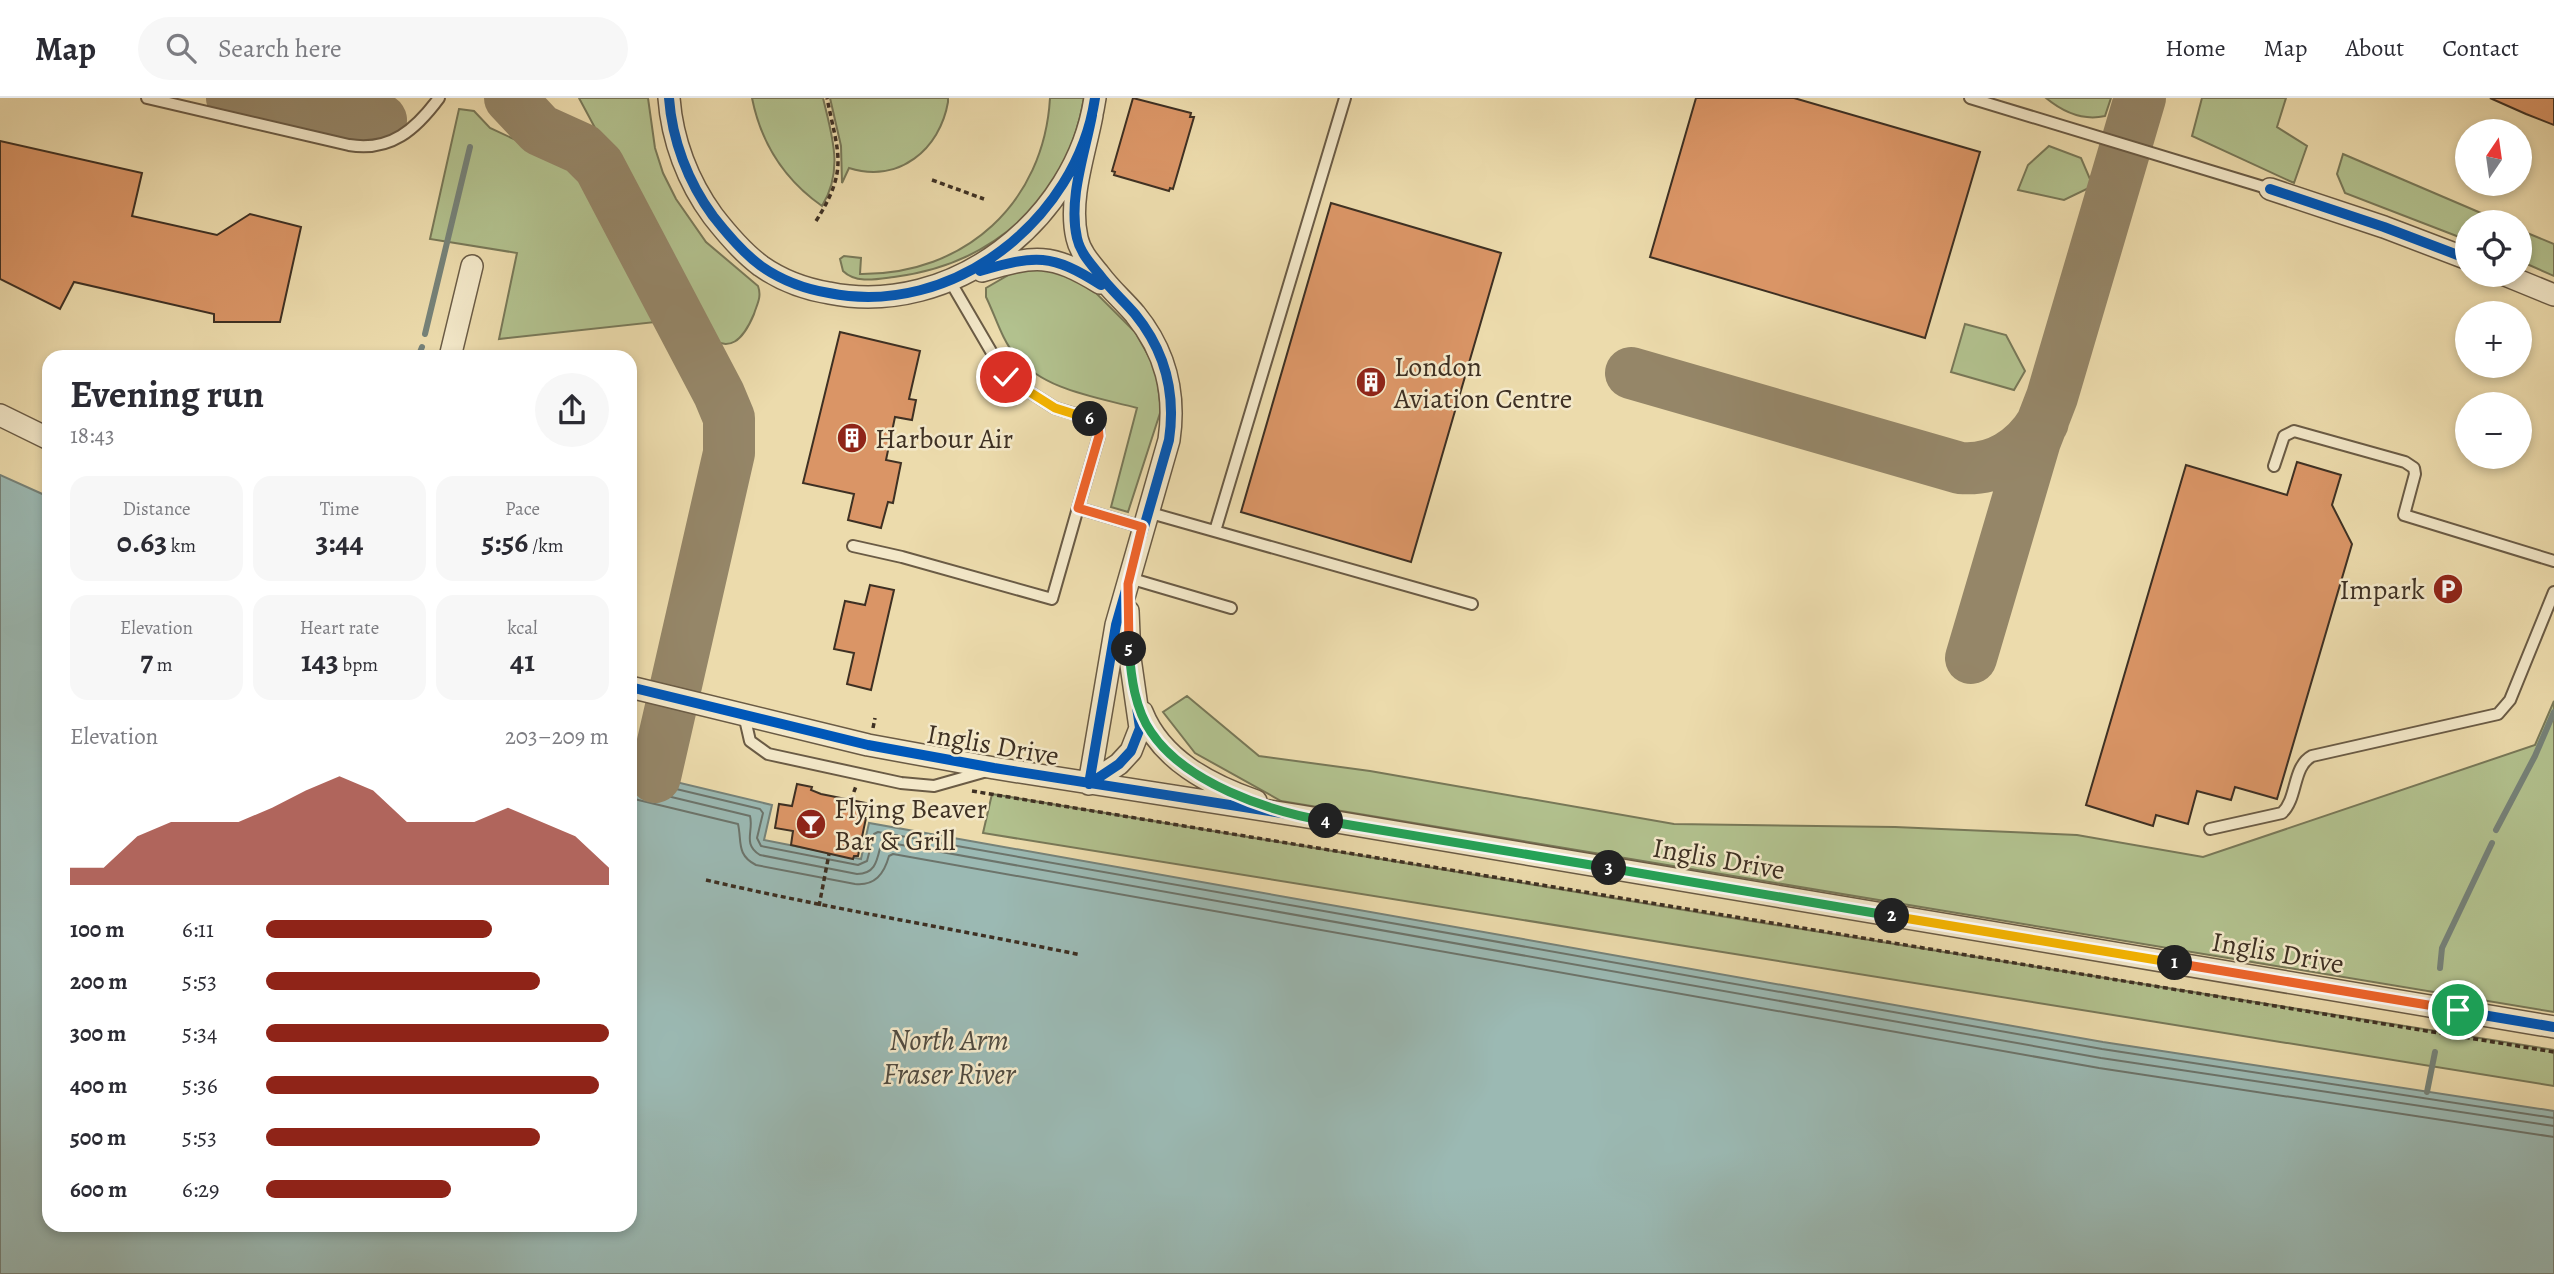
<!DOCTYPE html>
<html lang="en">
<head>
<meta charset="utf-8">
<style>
	body { margin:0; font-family:Alegreya,serif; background:#f7f7f7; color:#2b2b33; height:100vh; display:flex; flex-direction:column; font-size:26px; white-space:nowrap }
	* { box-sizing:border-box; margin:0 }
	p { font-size:23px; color:#7c7c81 }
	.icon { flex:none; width:38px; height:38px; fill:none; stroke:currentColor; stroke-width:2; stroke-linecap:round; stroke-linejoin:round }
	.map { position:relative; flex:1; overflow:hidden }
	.drawer { position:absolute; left:42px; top:252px; width:595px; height:882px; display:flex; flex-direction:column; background:#fff; border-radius:21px; box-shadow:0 4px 10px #0003 }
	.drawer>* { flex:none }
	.needle { width:46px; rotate:13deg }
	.fabs { position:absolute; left:2455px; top:21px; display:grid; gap:14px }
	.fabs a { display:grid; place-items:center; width:77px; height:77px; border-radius:50%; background:#fff; box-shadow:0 4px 10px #0003; font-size:35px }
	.pin { position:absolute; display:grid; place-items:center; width:60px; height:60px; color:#fff; margin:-30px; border:4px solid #fff; border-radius:50%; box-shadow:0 2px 7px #0007 }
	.km { position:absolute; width:35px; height:35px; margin:-18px; border-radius:50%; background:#222; color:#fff; font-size:19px; line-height:35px; text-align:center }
	.round { display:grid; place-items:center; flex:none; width:74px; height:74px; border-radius:37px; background:#f7f7f7 }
	.headline { display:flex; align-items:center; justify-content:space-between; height:119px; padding:0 28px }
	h1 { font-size:38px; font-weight:600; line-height:52px }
	.figures { display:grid; grid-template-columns:repeat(3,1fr); gap:10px; height:119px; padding:7px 28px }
	.figures div { display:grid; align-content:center; border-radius:18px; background:#f7f7f7; text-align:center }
	.figures b { font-size:30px; font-weight:600 }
	.figures small { font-size:19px; font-weight:400 }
	.figures p { font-size:19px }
	.chart { height:196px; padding:14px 28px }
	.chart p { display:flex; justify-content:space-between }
	.chart svg { width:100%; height:126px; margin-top:7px; fill:#8f2418; opacity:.7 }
	ul { padding:0 28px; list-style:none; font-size:23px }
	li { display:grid; grid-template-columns:112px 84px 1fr; align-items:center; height:52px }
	li i { height:18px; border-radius:9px; background:#8f2418 }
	header { display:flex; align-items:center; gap:42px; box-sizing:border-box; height:98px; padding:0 35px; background:#fff; border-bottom:2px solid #e1e1e2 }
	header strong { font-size:33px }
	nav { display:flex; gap:38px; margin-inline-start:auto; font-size:24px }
	.search { width:490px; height:63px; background:#f7f7f7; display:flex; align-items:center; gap:18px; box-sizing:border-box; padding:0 24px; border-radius:38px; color:#7c7c81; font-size:26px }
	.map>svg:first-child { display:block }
	.green { fill:#b2c18e; stroke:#787858; stroke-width:2 }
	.water { fill:#9bb9b3; stroke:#768279; stroke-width:2 }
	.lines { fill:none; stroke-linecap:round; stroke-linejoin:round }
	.shore { stroke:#6c746b; stroke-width:2 }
	.stream { stroke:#768279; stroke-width:6 }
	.taxiway { stroke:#958668; stroke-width:52 }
	.building { fill:#da9566; stroke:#3e3023; stroke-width:2 }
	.service-casing { stroke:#6a5b45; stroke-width:14 }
	.minor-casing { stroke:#6a5b45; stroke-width:24 }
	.path { stroke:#3e3023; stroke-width:3.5; stroke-dasharray:5 3.5; stroke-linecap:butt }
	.service { stroke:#f3e8c9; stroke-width:10 }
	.minor { stroke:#f3e8c9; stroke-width:21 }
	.cycleway-casing { stroke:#f3e8c9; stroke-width:15 }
	.cycleway { stroke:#0057b8; stroke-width:10 }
	.split-1-casing { stroke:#fff; stroke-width:14 }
	.split-2-casing { stroke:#fff; stroke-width:14 }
	.split-3-casing { stroke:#fff; stroke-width:14 }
	.split-4-casing { stroke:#fff; stroke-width:14 }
	.split-5-casing { stroke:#fff; stroke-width:14 }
	.split-6-casing { stroke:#fff; stroke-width:14 }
	.split-7-casing { stroke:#fff; stroke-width:14 }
	.split-1 { stroke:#f0652b; stroke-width:9 }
	.split-2 { stroke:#f5b400; stroke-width:9 }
	.split-3 { stroke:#22a559; stroke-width:9 }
	.split-4 { stroke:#22a559; stroke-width:9 }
	.split-5 { stroke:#22a559; stroke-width:9 }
	.split-6 { stroke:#f0652b; stroke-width:9 }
	.split-7 { stroke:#f5b400; stroke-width:9 }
	.labels { text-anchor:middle; stroke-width:5; stroke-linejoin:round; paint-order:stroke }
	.poi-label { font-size:28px; fill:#3e3023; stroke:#f3e8c9; text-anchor:start }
	.street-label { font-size:28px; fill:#3e3023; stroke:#f3e8c9 }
	.water-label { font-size:30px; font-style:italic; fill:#514b40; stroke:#f3e8c9 }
</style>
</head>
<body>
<header>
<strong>Map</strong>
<div class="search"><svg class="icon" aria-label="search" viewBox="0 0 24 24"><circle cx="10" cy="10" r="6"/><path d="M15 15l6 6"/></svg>Search here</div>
<nav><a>Home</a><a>Map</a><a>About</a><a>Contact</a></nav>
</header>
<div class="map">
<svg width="2554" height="1176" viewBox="0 0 2554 1176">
	<rect width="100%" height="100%" fill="#ecdbac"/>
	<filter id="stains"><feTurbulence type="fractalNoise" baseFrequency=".00286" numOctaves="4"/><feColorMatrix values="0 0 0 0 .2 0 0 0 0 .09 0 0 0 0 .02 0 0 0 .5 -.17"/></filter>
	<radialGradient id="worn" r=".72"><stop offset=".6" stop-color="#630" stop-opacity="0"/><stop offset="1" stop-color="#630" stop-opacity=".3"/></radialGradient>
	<!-- green -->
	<path class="green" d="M579,0h69l7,50 8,25 13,26 30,43 52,44c4,11 -1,18 -4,28 -10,24 -25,43 -49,19z
		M752,0h71c9,38 21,72 -1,108 -37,-26 -61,-63 -70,-108z
		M830,0h118v4c-8,47 -49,82 -99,66l-7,15 -1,-37z
		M1050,0h34c-17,101 -90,166 -190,179 -16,2 -38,7 -51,-6l-3,-12 4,-3 17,2 -1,16c105,1 184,-71 190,-176z
		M2046,0h65l-6,18c-22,5 -42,-4 -59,-18z
		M2202,0h84l-9,29 30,19 -13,37 -102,-47z
		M459,11l15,2 16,17 26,12 75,26 74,155 -166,18 18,-86 -87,-14z
		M2049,48l32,12 12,28 -29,14 -46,-10 10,-25z
		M2343,56l159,68h-34l-1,18 -122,-47 -8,-19z
		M2520,132l34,14v32l-34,-15z
		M1044,169l41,15 50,50 21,37 5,41 -33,102 -17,-5 26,-99c-41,-11 -94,-18 -122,-53 -13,-15 -20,-40 -29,-58v-9l26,-15z
		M1965,226l41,11 19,36 -11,19 -63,-18z
		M1187,598l72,60 111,15 304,53 221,3 182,8 126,22 332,-112 19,-44v311l-1273,-211 -86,-48 -32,-41z
		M992,696l734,123 828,133v36l-1571,-253z"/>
	<!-- water -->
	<path class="water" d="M0,377l49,22v728h581v-454l142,34 -8,35 97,19 8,-36 1234,219 451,69v163h-2554z"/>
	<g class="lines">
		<!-- shore -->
		<path class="shore" d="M630,680l130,31 3,4 -6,25 4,8 97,19 9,-4 7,-27 4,-2 1224,217 452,69
			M630,689l120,29c4,15 -8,28 10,39l97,19c19,0 20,-14 24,-30l4,-2 1216,216 453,68
			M630,700l108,26c4,17 -2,31 18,41l99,19c20,2 29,-10 34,-28l4,-2 1206,214 455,69"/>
		<!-- stream -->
		<path class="stream" d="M425,236l45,-187
			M418,259l4,-10
			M2496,732l39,-74 19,-44
			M2440,870l2,-20 50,-105
			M2427,994l8,-40"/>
		<!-- taxiway -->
		<path class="taxiway" d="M232,0l111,25 16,1 22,-4
			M510,0l30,32 42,19 17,17 120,228 10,24v35l-74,324
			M1631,275l329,95c35,3 65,-16 83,-46
			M1971,560l64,-217 17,-44 88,-299"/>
	</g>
	<!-- building -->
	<path class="building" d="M1133,0l58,15 -1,4h4l-21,72 -3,-1 -1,3 -55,-16 1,-3 -3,-1z
		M1696,0h98l186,54 -55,186 -275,-81z
		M2490,0h64v27l-28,-11z
		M0,43l142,32 -10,43 85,19 33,-21 51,13 -21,95h-66v-8l-140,-32 -14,27 -60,-30z
		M1331,105l170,50 -90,309 -170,-50z
		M840,234l80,19 -11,48 7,1 -4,20 -17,-3 -9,43 15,3 -8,40 -5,-1 -7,26 -33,-8 6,-26 -51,-11z
		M2297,364l44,13 -9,30 20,39 -75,255 -42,-12 -4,13 -34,-9 -9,33 -32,-9 -3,11 -67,-21 100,-340 101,30z
		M870,487l24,5 -23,100 -24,-6 7,-31 -20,-4 11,-48 20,4z
		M797,686l15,3 -1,3 10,4 45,9 -3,15h3l-8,38h-4l-1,3 -62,-14 2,-14 -18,-3 4,-24 13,2z"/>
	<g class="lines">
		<!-- service casing -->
		<g class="service-casing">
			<path id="service" d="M147,0l202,47c42,7 67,-16 90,-47
				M1970,0l300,91
				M950,183l56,96 49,31 33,10 10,7 1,11 -21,72 64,19
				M2274,368l10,-30 10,-5 111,31 9,6 1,6 -11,41 150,46
				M1147,414l325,92
				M1215,433l130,-433
				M853,448l49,11 150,42 26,-91
				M1129,480l102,30
				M744,617l6,26 18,13 133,29 33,3 53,-15
				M2210,731l72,-16c16,-15 10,-46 30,-57l186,-42 12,-14 44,-108"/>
		</g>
		<!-- minor casing -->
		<g class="minor-casing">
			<path id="minor" d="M669,0c3,42 19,84 44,118 14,18 29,36 48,50 20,14 44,23 68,27 123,25 248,-73 266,-195
				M2270,91l114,38 84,32
				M982,173c53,-16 69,-18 118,12
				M2505,177l49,20
				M450,259l22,-91
				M0,317l49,24
				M630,589l238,58 126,23 307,48 1253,211
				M1142,614c19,48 68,73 114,89
				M1089,686l27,-159 53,-185c7,-47 -3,-88 -34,-126 -12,-14 -25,-25 -36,-40 -9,-11 -19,-22 -22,-36 -9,-39 8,-85 15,-123
				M1089,686l30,-20 12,-13 9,-23 -10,-70 -2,-47"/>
		</g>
		<!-- path -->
		<path class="path" d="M932,82l52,19
			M816,123c33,-52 22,-67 11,-123
			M873,630l2,-10
			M972,693l1582,261
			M851,702l5,-14
			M706,782c125,29 250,49 375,75
			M819,808l10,-52"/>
		<!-- service -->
		<use href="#service" class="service"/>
		<!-- minor -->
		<use href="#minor" class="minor"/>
		<!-- cycleway casing -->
		<g class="cycleway-casing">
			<path id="cycleway" d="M669,0c3,42 19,84 44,118 14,18 29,36 48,50 20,14 44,23 68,27 123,25 248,-73 266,-195
				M2270,91l114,38 84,32
				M980,173c56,-16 71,-18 121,14
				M630,589l238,58 126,23 307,48 1253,211
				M1142,616c21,48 69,71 116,88
				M1089,686l27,-159 53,-185c7,-47 -3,-88 -34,-126 -12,-14 -25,-25 -36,-40 -9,-11 -19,-22 -22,-36 -9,-39 8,-85 15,-123
				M1089,686l30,-20 12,-13 9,-23 -10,-70 -2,-56"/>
		</g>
		<!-- cycleway -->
		<use href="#cycleway" class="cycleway"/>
	</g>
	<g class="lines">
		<!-- split-1 casing -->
		<g class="split-1-casing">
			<path id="split-1" d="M2175,865l283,47"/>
		</g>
		<!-- split-2 casing -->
		<g class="split-2-casing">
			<path id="split-2" d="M1892,818l283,47"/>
		</g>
		<!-- split-3 casing -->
		<g class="split-3-casing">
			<path id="split-3" d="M1609,770l283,48"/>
		</g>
		<!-- split-4 casing -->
		<g class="split-4-casing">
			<path id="split-4" d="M1326,723l283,47"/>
		</g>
		<!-- split-5 casing -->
		<g class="split-5-casing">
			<path id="split-5" d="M1129,551c2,28 6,60 22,83 34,51 117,79 175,89"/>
		</g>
		<!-- split-6 casing -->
		<g class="split-6-casing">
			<path id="split-6" d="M1090,321l8,6 1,11 -21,72 64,19 -14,57 1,65"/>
		</g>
		<!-- split-7 casing -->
		<g class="split-7-casing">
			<path id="split-7" d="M1006,279l49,31 35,11"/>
		</g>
		<!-- split-1 -->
		<use href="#split-1" class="split-1"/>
		<!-- split-2 -->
		<use href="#split-2" class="split-2"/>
		<!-- split-3 -->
		<use href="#split-3" class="split-3"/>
		<!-- split-4 -->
		<use href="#split-4" class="split-4"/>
		<!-- split-5 -->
		<use href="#split-5" class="split-5"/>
		<!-- split-6 -->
		<use href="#split-6" class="split-6"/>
		<!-- split-7 -->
		<use href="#split-7" class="split-7"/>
	</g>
	<!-- icons -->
	<defs>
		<g id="building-disc" transform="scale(1.575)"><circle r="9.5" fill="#8f2418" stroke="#f3e8c9"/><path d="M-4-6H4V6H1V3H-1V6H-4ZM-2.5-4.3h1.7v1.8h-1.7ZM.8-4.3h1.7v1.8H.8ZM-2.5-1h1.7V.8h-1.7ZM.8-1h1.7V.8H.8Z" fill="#fff"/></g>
		<g id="parking-disc" transform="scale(1.575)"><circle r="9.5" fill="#8f2418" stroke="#f3e8c9"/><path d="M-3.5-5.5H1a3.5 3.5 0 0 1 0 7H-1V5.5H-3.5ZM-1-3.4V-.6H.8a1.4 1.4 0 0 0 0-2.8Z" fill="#fff"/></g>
		<g id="bar-disc" transform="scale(1.575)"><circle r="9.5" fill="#8f2418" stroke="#f3e8c9"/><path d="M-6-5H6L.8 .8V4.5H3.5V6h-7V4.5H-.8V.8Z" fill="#fff"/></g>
	</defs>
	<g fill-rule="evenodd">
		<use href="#building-disc" x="1371" y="284"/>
		<use href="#building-disc" x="852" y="340"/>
		<use href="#parking-disc" x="2448" y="491"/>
		<use href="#bar-disc" x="811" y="726"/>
	</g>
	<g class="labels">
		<!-- poi labels -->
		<g class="poi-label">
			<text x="1394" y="278">London<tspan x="1394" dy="32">Aviation Centre</tspan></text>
			<text x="875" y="350">Harbour Air</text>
			<text x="2425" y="501" text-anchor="end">Impark</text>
			<text x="834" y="720">Flying Beaver<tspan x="834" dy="32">Bar &amp; Grill</tspan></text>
		</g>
		<!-- street labels -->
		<g class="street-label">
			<text transform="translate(993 646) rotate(10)" y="10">Inglis Drive</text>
			<text transform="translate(1719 760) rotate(10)" y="10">Inglis Drive</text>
			<text transform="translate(2278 854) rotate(10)" y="10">Inglis Drive</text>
		</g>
		<!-- water labels -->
		<g class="water-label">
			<text x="949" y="952">North Arm<tspan x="949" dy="34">Fraser River</tspan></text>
		</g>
	</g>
	<rect width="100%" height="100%" filter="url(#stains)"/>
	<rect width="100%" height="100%" fill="url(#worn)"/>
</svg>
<div class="fabs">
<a><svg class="needle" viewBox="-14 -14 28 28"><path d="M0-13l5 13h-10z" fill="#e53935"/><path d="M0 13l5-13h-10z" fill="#7c7c81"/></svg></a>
<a><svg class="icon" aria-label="locate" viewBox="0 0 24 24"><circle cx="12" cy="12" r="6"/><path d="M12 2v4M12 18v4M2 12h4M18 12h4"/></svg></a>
<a>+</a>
<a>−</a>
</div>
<div class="pin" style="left:2458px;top:912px;background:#1e9e55"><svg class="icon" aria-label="arrive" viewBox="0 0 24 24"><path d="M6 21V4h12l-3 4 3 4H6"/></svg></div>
<div class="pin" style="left:1006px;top:279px;background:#d93025"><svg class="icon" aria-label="check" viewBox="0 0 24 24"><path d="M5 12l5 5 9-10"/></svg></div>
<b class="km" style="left:2175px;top:865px">1</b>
<b class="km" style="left:1892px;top:818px">2</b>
<b class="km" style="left:1609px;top:770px">3</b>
<b class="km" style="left:1326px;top:723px">4</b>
<b class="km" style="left:1129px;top:551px">5</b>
<b class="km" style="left:1090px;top:321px">6</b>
<section class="drawer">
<div class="headline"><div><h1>Evening run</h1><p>18:43</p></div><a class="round"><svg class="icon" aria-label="share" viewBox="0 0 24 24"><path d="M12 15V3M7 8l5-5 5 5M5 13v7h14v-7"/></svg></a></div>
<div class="figures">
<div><p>Distance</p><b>0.63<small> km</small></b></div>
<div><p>Time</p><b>3:44</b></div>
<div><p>Pace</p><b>5:56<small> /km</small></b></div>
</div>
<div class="figures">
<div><p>Elevation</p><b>7<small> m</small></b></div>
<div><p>Heart rate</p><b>143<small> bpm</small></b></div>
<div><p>kcal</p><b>41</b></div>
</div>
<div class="chart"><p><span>Elevation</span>203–209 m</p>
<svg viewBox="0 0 160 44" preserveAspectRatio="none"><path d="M0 44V38L10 38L20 27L30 22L40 22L50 22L60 17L70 11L80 6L90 11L100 22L110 22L120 22L130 17L140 22L150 27L160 38V44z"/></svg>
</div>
<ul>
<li><b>100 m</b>6:11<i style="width:66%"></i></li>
<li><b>200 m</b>5:53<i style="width:80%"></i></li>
<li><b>300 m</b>5:34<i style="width:100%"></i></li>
<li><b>400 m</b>5:36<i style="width:97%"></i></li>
<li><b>500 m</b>5:53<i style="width:80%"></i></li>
<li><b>600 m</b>6:29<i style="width:54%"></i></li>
</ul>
</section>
</div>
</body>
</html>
